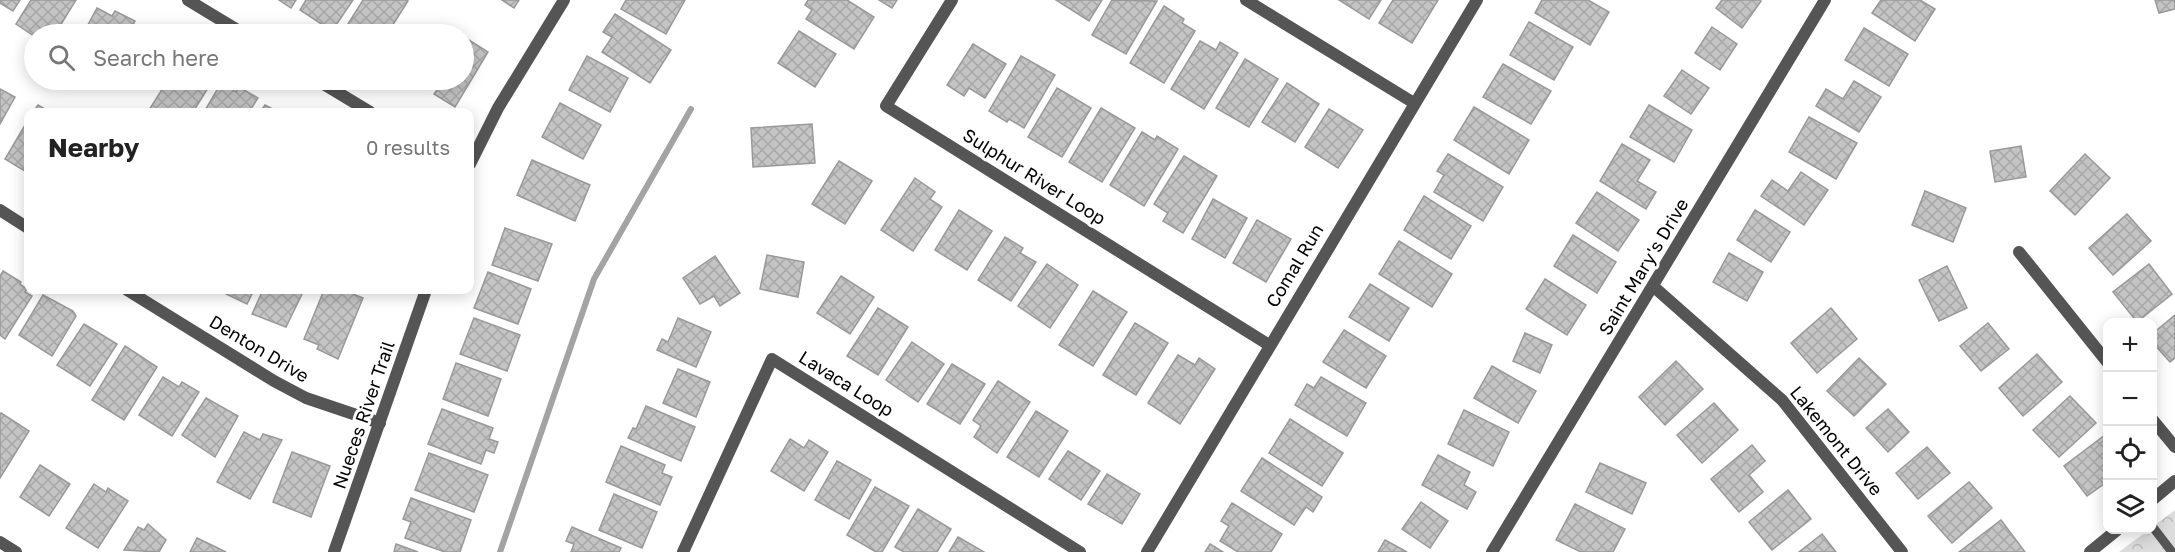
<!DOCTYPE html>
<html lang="en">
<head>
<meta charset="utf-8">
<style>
  body { margin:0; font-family:"Golos Text",sans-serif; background:#f2f2f2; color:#222 }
  .controls { position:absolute; right:18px; bottom:18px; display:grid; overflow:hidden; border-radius:12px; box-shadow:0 3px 15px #0003 }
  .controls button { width:54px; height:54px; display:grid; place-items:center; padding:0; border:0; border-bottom:2px solid #e0e0e0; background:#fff; color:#222; font:30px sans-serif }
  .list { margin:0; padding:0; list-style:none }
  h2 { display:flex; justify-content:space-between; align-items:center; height:78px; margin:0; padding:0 24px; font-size:26px }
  h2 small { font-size:20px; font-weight:400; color:#767676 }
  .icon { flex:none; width:33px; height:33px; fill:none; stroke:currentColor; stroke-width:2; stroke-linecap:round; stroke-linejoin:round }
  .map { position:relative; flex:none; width:2175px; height:552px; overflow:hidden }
  .search { position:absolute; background:#fff; box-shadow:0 3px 15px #0003; left:24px; top:24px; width:450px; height:66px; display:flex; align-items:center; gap:15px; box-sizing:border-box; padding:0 21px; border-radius:33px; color:#767676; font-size:22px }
  .panel { position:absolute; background:#fff; box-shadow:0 3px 15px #0003; left:24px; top:108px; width:450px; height:186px; border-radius:12px }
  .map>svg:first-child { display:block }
  .park { fill:url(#park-crowns) }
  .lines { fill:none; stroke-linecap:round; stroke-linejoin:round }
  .stream { stroke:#a3a3a3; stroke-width:6 }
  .building { fill:url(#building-cross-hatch); stroke:#999; stroke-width:1.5 }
  .service { stroke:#555; stroke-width:9 }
  .minor { stroke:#555; stroke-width:12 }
  .labels { text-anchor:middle; stroke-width:6; stroke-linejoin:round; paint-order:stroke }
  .street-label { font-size:18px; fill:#000; stroke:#fff }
</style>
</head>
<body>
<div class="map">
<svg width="2175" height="552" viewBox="0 0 2175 552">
  <defs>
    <pattern id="park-crowns" width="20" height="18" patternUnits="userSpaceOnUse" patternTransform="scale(1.5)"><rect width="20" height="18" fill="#dcdcdc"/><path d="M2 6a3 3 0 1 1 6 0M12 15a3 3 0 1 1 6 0" fill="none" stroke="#bbb"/></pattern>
    <pattern id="building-cross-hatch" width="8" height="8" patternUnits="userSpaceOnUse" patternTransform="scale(1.5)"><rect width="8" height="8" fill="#c4c4c4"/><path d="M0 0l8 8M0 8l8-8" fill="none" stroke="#a7a7a7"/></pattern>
  </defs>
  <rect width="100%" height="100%" fill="#fff"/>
  <path class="park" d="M2175,510V552H2119Z"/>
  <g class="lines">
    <path class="stream" d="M500,552L594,279L691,109"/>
  </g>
  <g class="building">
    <path d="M0,0H20L13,11L0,3Z"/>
    <path d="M31,0H76L55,34L34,36L16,24Z"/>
    <path d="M279,0H296L291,8Z"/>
    <path d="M306,0H353L332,31L300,10Z"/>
    <path d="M363,0H406L408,1L387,34H347L343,32Z"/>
    <path d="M502,0H519L514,8Z"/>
    <path d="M626,0H685L666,34L621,9Z"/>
    <path d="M808,0H847L874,17L854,49L806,19L812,10L805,5Z"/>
    <path d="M879,0H897L892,8Z"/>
    <path d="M1056,0H1102L1089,21Z"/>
    <path d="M1112,0L1157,1L1126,54L1092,35Z"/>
    <path d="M1339,0H1381L1369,19Z"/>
    <path d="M1393,0H1438L1412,43L1379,23Z"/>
    <path d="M1542,0H1588L1609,12L1590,45L1535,13Z"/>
    <path d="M1722,0H1760L1761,1L1742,28L1716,8Z"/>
    <path d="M1881,0H1920L1935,9L1915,41L1872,13Z"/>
    <path d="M2155,0H2175V9L2159,13Z"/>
    <path d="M1164,6L1184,19L1182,23L1195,31L1164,83L1130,63Z"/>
    <path d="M97,8L112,16L115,11L135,21L128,34H83Z"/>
    <path d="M615,14L671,50L650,83L602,52L612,37L603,32Z"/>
    <path d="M1529,22L1573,47L1554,80L1510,55Z"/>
    <path d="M405,25L420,34H399Z"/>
    <path d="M1712,27L1737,44L1720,70L1695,53Z"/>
    <path d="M1864,28L1908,54L1889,86L1845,60Z"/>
    <path d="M799,31L836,54L815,87L778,63Z"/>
    <path d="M464,37L488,52L455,107L434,94L437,90L425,83L427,80H464Z"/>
    <path d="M1200,41L1216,50L1220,42L1238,53L1204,109L1171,89Z"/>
    <path d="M973,44L1006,64L985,98L969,88L964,96L947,85Z"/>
    <path d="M587,56L628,78L610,112L569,90Z"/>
    <path d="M1021,56L1055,75L1024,128L1009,119L1007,122L989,111Z"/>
    <path d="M1245,59L1278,79L1249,127L1216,108Z"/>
    <path d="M1503,64L1551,91L1531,124L1483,97Z"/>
    <path d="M1682,70L1709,88L1691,114L1664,96Z"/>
    <path d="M139,80H157L153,87Z"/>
    <path d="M168,80H213L193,112H152L149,110Z"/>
    <path d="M1854,81L1881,97L1859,132L1816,106L1826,89L1843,99Z"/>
    <path d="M221,83L236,92L239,87L258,98L249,112H204Z"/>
    <path d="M1287,83L1319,104L1295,142L1262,122Z"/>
    <path d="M1057,88L1091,108L1062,157L1028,137Z"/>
    <path d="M0,89L15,97L0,124Z"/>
    <path d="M560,103L601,125L583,159L542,137Z"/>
    <path d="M38,105L50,112H33Z"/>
    <path d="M265,105L278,112H260Z"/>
    <path d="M1649,105L1692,130L1674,162L1630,137Z"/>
    <path d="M1474,107L1529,140L1509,174L1454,140Z"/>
    <path d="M1101,108L1135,128L1102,182L1069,162Z"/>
    <path d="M1329,109L1363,130L1338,168L1305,147Z"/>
    <path d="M1809,117L1857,143L1836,179L1789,152Z"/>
    <path d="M28,120V173L5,159Z"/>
    <path d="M812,124L815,163L753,167L751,128Z"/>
    <path d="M1142,132L1155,140L1157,136L1178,149L1144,206L1110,185Z"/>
    <path d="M1622,144L1650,160L1637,181L1656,192L1646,209L1600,181Z"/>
    <path d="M2021,146L2026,177L1995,182L1990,151Z"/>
    <path d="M1448,154L1503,187L1483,221L1434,192L1444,175L1437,171Z"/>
    <path d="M2085,154L2110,178L2075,215L2050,191Z"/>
    <path d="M1184,156L1217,176L1183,233L1163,221L1168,213L1154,204Z"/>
    <path d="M532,160L590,185L575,221L517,195Z"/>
    <path d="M839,161L872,181L845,224L812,204Z"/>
    <path d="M1801,172L1828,190L1804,225L1761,196L1772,180L1788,191Z"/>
    <path d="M915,178L935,192L930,199L942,207L913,251L881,230Z"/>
    <path d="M1925,191L1966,208L1953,242L1912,225Z"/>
    <path d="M1597,192L1639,220L1618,251L1576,223Z"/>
    <path d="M1424,196L1471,226L1451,259L1404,230Z"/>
    <path d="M1213,199L1247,218L1225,258L1192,239Z"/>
    <path d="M959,210L992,231L967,270L935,250Z"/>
    <path d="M1755,210L1790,232L1771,262L1737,240Z"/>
    <path d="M2127,214L2151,241L2113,275L2089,248Z"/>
    <path d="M1257,220L1291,239L1266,282L1233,263Z"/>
    <path d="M505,228L552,244L538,281L492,265Z"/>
    <path d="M1573,235L1616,262L1597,293L1554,266Z"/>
    <path d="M1005,237L1023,248L1020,253L1036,262L1011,301L978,280Z"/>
    <path d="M1399,241L1452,274L1432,307L1379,274Z"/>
    <path d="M1729,253L1763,272L1747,301L1713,282Z"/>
    <path d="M767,255L804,262L798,297L760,289Z"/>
    <path d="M715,256L740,293L720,306L714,296L700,304L683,278Z"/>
    <path d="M1047,264L1078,285L1050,328L1018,306Z"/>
    <path d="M2149,264L2172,294L2137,322L2113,292Z"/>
    <path d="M1947,266L1967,308L1939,321L1919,280Z"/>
    <path d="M3,271L21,282L20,284L27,289L25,292L32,296L5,339L0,335V276Z"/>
    <path d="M488,272L531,289L518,324L474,308Z"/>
    <path d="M841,276L874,297L850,334L817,313Z"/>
    <path d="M1545,279L1586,305L1567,335L1526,309Z"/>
    <path d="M1370,284L1409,308L1389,341L1349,317Z"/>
    <path d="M226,290H254L247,304L224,293Z"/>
    <path d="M263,290H304L286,327L252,314Z"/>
    <path d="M324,290H343L363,298L338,359L317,349L319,345L304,339Z"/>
    <path d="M1093,291L1127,312L1093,366L1059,345Z"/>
    <path d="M43,295L73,311L76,316L52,356L19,335Z"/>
    <path d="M878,308L908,327L878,375L847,356Z"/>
    <path d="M1831,308L1857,339L1817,373L1791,343Z"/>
    <path d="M2175,315V358L2170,362L2152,342V334Z"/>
    <path d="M474,318L520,335L507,371L460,354Z"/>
    <path d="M678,318L711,332L696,367L657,350L662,339L668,342Z"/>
    <path d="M1135,323L1168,343L1136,395L1103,375Z"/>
    <path d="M1988,323L2009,349L1981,371L1960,346Z"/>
    <path d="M84,324L117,344L90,386L57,365Z"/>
    <path d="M1344,330L1386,356L1366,388L1323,362Z"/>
    <path d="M1525,333L1552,345L1540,373L1513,361Z"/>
    <path d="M912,342L944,364L918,402L886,380Z"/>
    <path d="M125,346L157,367L124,420L92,400Z"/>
    <path d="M2037,354L2062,382L2023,416L1999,388Z"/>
    <path d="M1178,355L1195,365L1199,358L1215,369L1180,424L1148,403Z"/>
    <path d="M1859,358L1886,384L1854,416L1827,391Z"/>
    <path d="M1676,361L1703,389L1665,425L1639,397Z"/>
    <path d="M456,363L501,379L488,416L443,399Z"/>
    <path d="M952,364L985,384L960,424L927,404Z"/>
    <path d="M1492,366L1536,391L1518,423L1474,398Z"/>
    <path d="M678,369L710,382L696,417L663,403Z"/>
    <path d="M163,377L179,387L182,382L199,392L172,436L139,415Z"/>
    <path d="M1321,377L1366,403L1347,436L1295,405L1307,384L1314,388Z"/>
    <path d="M998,381L1030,402L997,453L974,437L981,426L973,420Z"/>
    <path d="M2070,396L2096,423L2059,457L2033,430Z"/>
    <path d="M206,398L238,416L215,457L182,435Z"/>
    <path d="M1714,403L1738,430L1702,463L1677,435Z"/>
    <path d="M646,406L695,427L681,461L628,438L633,428L636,429Z"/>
    <path d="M442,409L493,428L489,439L498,442L494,453L486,450L481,464L428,444Z"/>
    <path d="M1888,409L1909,432L1888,452L1866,428Z"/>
    <path d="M1464,410L1509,432L1493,466L1448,444Z"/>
    <path d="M1036,411L1068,431L1039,477L1007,457Z"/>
    <path d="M1,413L29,431L0,478V415Z"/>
    <path d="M1290,419L1343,453L1322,486L1269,453Z"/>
    <path d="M244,432L260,440L263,434L282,440L250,499L217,482Z"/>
    <path d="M2105,435L2108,439V481L2087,496L2064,466Z"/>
    <path d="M790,439L804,448L809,440L828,452L804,491L771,471Z"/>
    <path d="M1752,445L1765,461L1749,475L1763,492L1739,512L1711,479Z"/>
    <path d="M621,446L665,465L662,473L672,477L660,505L606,482Z"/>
    <path d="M1927,447L1950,473L1918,499L1896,473Z"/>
    <path d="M1068,451L1100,471L1081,500L1049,479Z"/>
    <path d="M292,452L330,466L311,517L273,502Z"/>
    <path d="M429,453L488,475L474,512L415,490Z"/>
    <path d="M1438,455L1470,472L1464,485L1476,492L1467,509L1422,485Z"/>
    <path d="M1262,458L1322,497L1313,512L1306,507L1294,525L1241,491Z"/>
    <path d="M837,461L871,480L849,519L815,500Z"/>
    <path d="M1600,463L1646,483L1632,514L1586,492Z"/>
    <path d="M40,465L70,484L49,516L20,497Z"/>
    <path d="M1107,474L1140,494L1122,524L1088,504Z"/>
    <path d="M1969,482L1992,508L1952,543L1928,516Z"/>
    <path d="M94,484L106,492L108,488L128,501L98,548L66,528Z"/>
    <path d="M875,487L909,506L882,552H876L847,535Z"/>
    <path d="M1788,490L1811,519L1772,550L1749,522Z"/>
    <path d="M614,494L657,512L642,548L599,530Z"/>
    <path d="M411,498L471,520L460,552H445L405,538L411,522L403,519Z"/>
    <path d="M1421,502L1448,521L1430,548L1402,529Z"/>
    <path d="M1232,503L1282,534L1271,552H1238L1220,541L1229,526L1221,521Z"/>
    <path d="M1575,504L1625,529L1613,552H1581L1556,540Z"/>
    <path d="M918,509L951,529L937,552H904L895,547Z"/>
    <path d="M2001,520L2025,552H1959Z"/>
    <path d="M148,524L166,540L159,552L124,550L138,527L144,530Z"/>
    <path d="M572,527L621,548L619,552H571L574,544L566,541Z"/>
    <path d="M1822,534L1836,552H1799Z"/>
    <path d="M958,537L984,552H949Z"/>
    <path d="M197,538L226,552H190Z"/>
    <path d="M1385,540L1407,552H1378Z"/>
    <path d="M396,544L418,552H394Z"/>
    <path d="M1210,544L1223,552H1205Z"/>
  </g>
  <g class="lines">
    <path class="service" d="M2152,526L2172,552"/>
    <g class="minor">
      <path d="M188,0L244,34"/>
      <path d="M952,0L886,106L1269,345"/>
      <path d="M1246,0L1414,103"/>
      <path d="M317,80L370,112"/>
      <path d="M470,164L498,108L564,0"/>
      <path d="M0,210L28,228"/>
      <path d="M2019,252L2108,363"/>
      <path d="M1654,287L1782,400L1902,552"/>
      <path d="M127,290L274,381L306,398L380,423"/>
      <path d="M2152,419L2175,447"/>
      <path d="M2152,500L2175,481"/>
      <path d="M0,542L16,552"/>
      <path d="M334,552L426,290"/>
      <path d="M683,552L772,359L1080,552"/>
      <path d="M1147,552L1477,0"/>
      <path d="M1492,552L1825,0"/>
      <path d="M2090,552L2117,530"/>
    </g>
  </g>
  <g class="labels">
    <g class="street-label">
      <text transform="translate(1034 177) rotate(32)" y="6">Sulphur River Loop</text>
      <text transform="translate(1295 266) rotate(-59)" y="6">Comal Run</text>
      <text transform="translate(1644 267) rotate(-59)" y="6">Saint Mary's Drive</text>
      <text transform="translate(259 349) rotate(31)" y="6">Denton Drive</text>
      <text transform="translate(846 384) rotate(32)" y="6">Lavaca Loop</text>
      <text transform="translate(364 415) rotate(-71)" y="6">Nueces River Trail</text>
      <text transform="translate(1836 441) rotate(51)" y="6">Lakemont Drive</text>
    </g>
  </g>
</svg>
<div class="controls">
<button>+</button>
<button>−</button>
<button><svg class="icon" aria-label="locate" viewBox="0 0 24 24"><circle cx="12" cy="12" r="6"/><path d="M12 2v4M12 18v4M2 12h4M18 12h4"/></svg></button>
<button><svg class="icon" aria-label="layers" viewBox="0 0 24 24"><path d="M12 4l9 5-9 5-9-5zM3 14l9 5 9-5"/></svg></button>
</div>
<div class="search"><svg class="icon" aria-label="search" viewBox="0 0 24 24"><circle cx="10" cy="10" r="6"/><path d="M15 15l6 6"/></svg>Search here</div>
<section class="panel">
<h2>Nearby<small>0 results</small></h2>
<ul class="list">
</ul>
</section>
</div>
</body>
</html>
